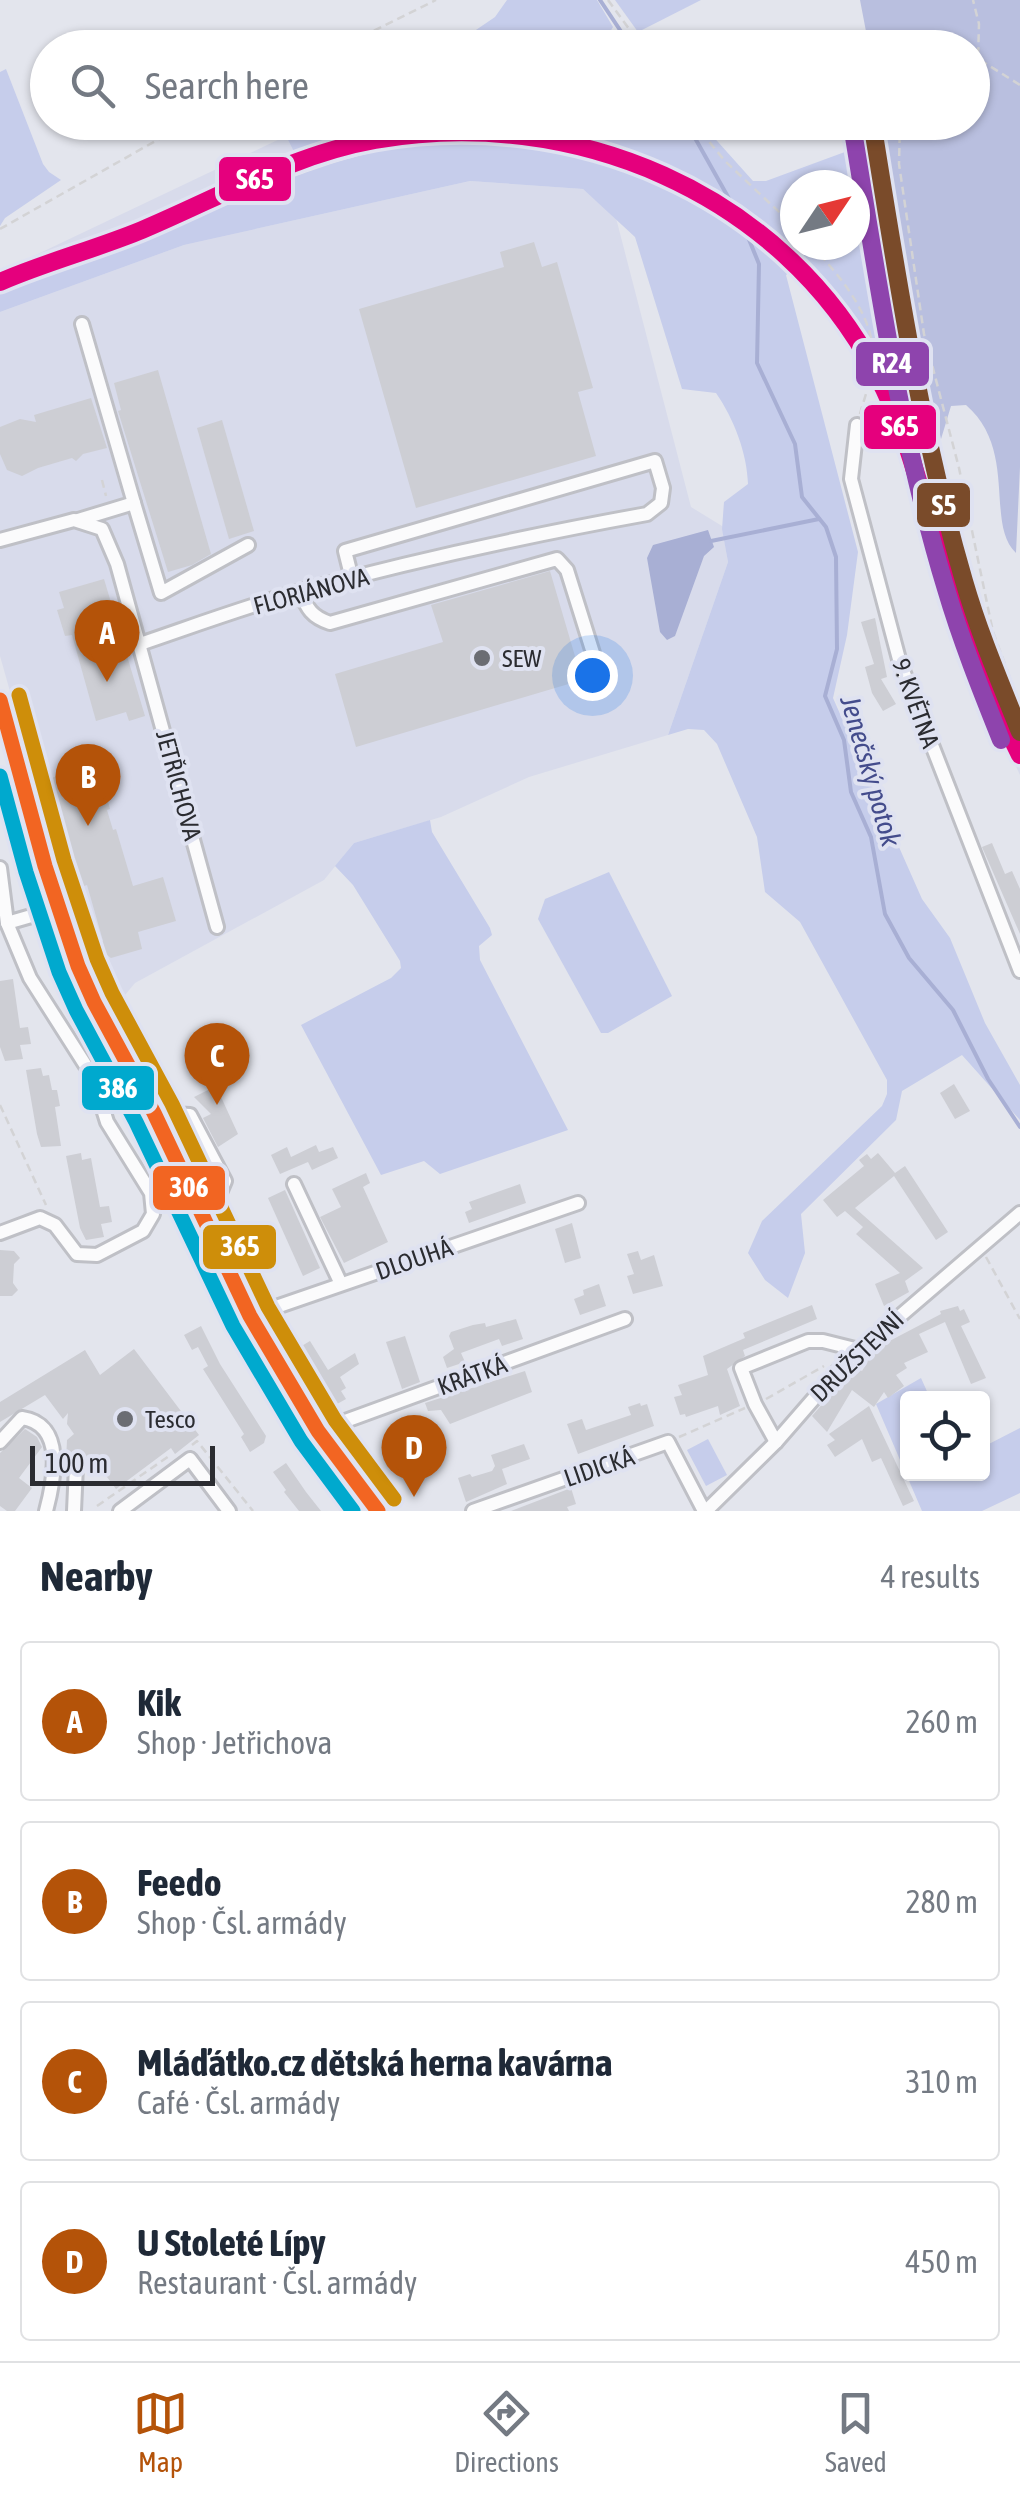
<!DOCTYPE html>
<html lang="en">
<head>
<meta charset="utf-8">
<style>
  body { margin:0; font-family:"Asap Condensed",sans-serif; background:#f2f2f3; color:#1f2937 }
  .controls { position:absolute; right:30px; bottom:30px; display:grid; overflow:hidden; border-radius:10px; box-shadow:0 2px 8px #0004 }
  .controls button { width:90px; height:90px; display:grid; place-items:center; padding:0; border:0; border-bottom:2px solid #e0e1e3; background:#fff; color:#1f2937; font:50px sans-serif }
  .compass { position:absolute; left:780px; top:170px; width:90px; height:90px; border-radius:50%; background:#fff; box-shadow:0 2px 8px #0004; rotate:55deg }
  .scale { position:absolute; left:30px; bottom:25px; width:185px; box-sizing:border-box; padding-left:10px; border:5px solid #2b2c31; border-top:0; font-size:28px; line-height:35px; white-space:nowrap; color:#2b2c31; -webkit-text-stroke:8px #dfe2f1; paint-order:stroke }
  .you { position:absolute; left:592px; top:675px; width:35px; height:35px; margin:-25px; border:8px solid #fff; border-radius:50%; background:#1a73e8; box-shadow:0 0 0 15px #1a73e833 }
  .badge { display:grid; place-items:center; width:65px; height:65px; border-radius:50%; background:#b45309; color:#fff; font-size:32px; font-weight:700 }
  .pin { position:absolute; translate:-50% -82px; filter:drop-shadow(0 2px 5px #0008) }
  .pin::after { content:''; position:absolute; top:52px; width:35px; height:30px; background:inherit; clip-path:polygon(0 0,100% 0,50% 100%) }
  .list { margin:0; padding:0; list-style:none }
  h2 { display:flex; justify-content:space-between; align-items:center; height:130px; margin:0; padding:0 40px; font-size:42px }
  h2 small { font-size:32px; font-weight:400; color:#747a83 }
  .list li { display:grid; grid-template-columns:65px 1fr auto; gap:30px; align-items:center; box-sizing:border-box; height:160px; margin:0 20px 20px; padding:0 20px; border:2px solid #e0e1e3; border-radius:10px }
  .list b { display:block; font-size:38px; white-space:nowrap }
  .list p { margin:0; font-size:32px; white-space:nowrap; color:#747a83 }
  .list em { font-size:32px; font-style:normal; color:#747a83 }
  .icon { flex:none; width:55px; height:55px; fill:none; stroke:currentColor; stroke-width:2; stroke-linecap:round; stroke-linejoin:round }
  .map { position:relative; flex:none; width:1020px; height:1511px; overflow:hidden }
  .search { position:absolute; background:#fff; box-shadow:0 2px 8px #0004; left:30px; right:30px; top:30px; height:110px; display:flex; align-items:center; gap:25px; box-sizing:border-box; padding:0 35px; border-radius:55px; color:#747a83; font-size:38px }
  .sheet { height:850px; background:#fff }
  nav { display:flex; justify-content:space-around; align-items:center; box-sizing:border-box; height:140px; border-top:2px solid #e0e1e3; background:#fff; font-size:28px; color:#747a83 }
  nav a { display:grid; justify-items:center; gap:5px }
  nav .on { color:#b45309 }
  .map>svg:first-child { display:block }
  .built { fill:#d8dbeb }
  .green { fill:#c6cdeb; fill-rule:evenodd }
  .forest { fill:#b9bfdf }
  .water { fill:#a8afd4 }
  .lines { fill:none; stroke-linecap:round; stroke-linejoin:round }
  .stream { stroke:#a8afd4; stroke-width:4 }
  .building { fill:#cdced4 }
  .minor-casing { stroke:#bfc0c6; stroke-width:18 }
  .major-casing { stroke:#bfc0c6; stroke-width:20 }
  .path { stroke:#d3d3d5; stroke-width:2.5; stroke-dasharray:8 5; stroke-linecap:butt }
  .minor { stroke:#fbfbfc; stroke-width:12 }
  .major { stroke:#fbfbfc; stroke-width:15 }
  .bus-1-casing { stroke:#dfe2f1; stroke-width:22 }
  .bus-2-casing { stroke:#dfe2f1; stroke-width:22 }
  .bus-3-casing { stroke:#dfe2f1; stroke-width:22 }
  .bus-1 { stroke:#f26522; stroke-width:15 }
  .bus-2 { stroke:#00a9ce; stroke-width:15 }
  .bus-3 { stroke:#ce8e0a; stroke-width:15 }
  .rail-1-casing { stroke:#dfe2f1; stroke-width:25 }
  .rail-2-casing { stroke:#dfe2f1; stroke-width:25 }
  .rail-3-casing { stroke:#dfe2f1; stroke-width:25 }
  .rail-1 { stroke:#e5007d; stroke-width:18 }
  .rail-2 { stroke:#7a4b2a; stroke-width:18 }
  .rail-3 { stroke:#8e44ad; stroke-width:18 }
  .poi-dot { fill:#6b6d73; stroke:#dfe2f1; stroke-width:4 }
  .labels { text-anchor:middle; stroke-width:8; stroke-linejoin:round; paint-order:stroke }
  .street-label { font-size:25px; fill:#2b2c31; stroke:#dfe2f1 }
  .poi-label { font-size:25px; fill:#2b2c31; stroke:#dfe2f1; text-anchor:start }
  .water-label { font-size:28px; font-style:italic; fill:#444c8c; stroke:#dfe2f1 }
  .line-badge { stroke:#dfe2f1; stroke-width:4 }
  .badge-label { font-size:28px; text-anchor:middle; font-weight:bold; fill:#fff }
</style>
</head>
<body>
<div class="map">
<svg width="1020" height="1511" viewBox="0 0 1020 1511">
  <rect width="100%" height="100%" fill="#e3e5ed"/>
  <g class="built">
    <path d="M428,122H517L594,138L663,162L727,197L778,236L831,288L881,361L917,442L863,123H882L938,449L972,578L1020,710V775L963,654L939,589L891,425L854,352L817,300L766,250L717,213L655,179L624,168L479,139L413,143L377,149L301,172L135,243L0,293V272L286,136L295,154L373,131Z"/>
    <path d="M470,181L583,189L616,218L691,507L722,526L728,562L668,735L529,777L441,817L354,843L324,880L135,983L120,1001L94,962L69,900L0,656V312L184,245Z"/>
  </g>
  <g class="green">
    <path d="M507,0H597L613,27L607,37L591,47H451L495,17Z"/>
    <path d="M615,0H701L638,32Z"/>
    <path d="M6,69L43,164L49,172L61,180L5,218L0,226V72Z"/>
    <path d="M630,122L646,128L653,123H701L753,181H766L853,149L849,123H863L920,453C856,263 713,153 517,123ZM795,185H855V245H795Z"/>
    <path d="M312,123V122L428,123L373,131L295,154L286,136Z"/>
    <path d="M479,139C598,145 703,192 790,272L786,275L858,552L847,635L833,698L922,899L950,938L985,1023L1020,1085V1120L962,1055L902,1091L896,1120L801,1214L805,1253L788,1298L765,1280L748,1253L762,1221L882,1106L887,1094V1080L800,922L765,892L757,837L717,744L704,730L688,729L668,735L728,562L722,529L724,502L748,484C747,453 734,419 716,393L682,389L635,237L583,189L470,181L184,245L0,312V293L15,285C56,271 97,258 138,242C258,194 344,142 479,139Z"/>
    <path d="M430,820L432,832L490,928L492,935L479,946L480,960L568,1130L440,1174L424,1161L381,1175L301,1025L391,978L401,968L400,961L353,885L335,866L354,843Z"/>
    <path d="M609,872L672,996L608,1033H601L538,919L545,899Z"/>
    <path d="M921,1378L930,1398H908V1474H982L983,1447L1020,1428V1493L982,1511H922L876,1404Z"/>
    <path d="M708,1439L727,1475L706,1486L687,1450Z"/>
  </g>
  <path class="forest" d="M860,0H1020V467L1016,553C985,524 1018,450 966,405L951,406L938,449L882,123L972,122V48L869,47Z"/>
  <path class="water" d="M708,530L714,547L704,556L675,636L667,640L660,632L647,558L653,545Z"/>
  <g class="lines">
    <g class="stream">
      <path d="M600,0L632,48"/>
      <path d="M686,122L741,220L759,264L757,363L795,444L802,497L826,527L836,557L837,649L825,696L844,740L851,792L871,837L885,914L909,958L953,1010L988,1079L1020,1127"/>
      <path d="M711,541L819,519"/>
    </g>
  </g>
  <g class="building">
    <path d="M534,242L542,267L557,262L593,388L578,392L596,456L416,508L359,309L504,267L500,252Z"/>
    <path d="M158,370L211,554L192,565L168,572L118,411L121,410L114,383Z"/>
    <path d="M91,398L107,448L83,454L76,461L72,458L38,468L22,476L7,470L0,454V427L20,419L36,422L34,415Z"/>
    <path d="M222,420L254,531L229,539L197,428Z"/>
    <path d="M550,571L582,680L356,747L335,674L443,642L431,605Z"/>
    <path d="M104,579L145,716L129,721L126,712L96,721L72,635L65,636L57,610L64,608L59,592Z"/>
    <path d="M875,618L887,677L881,679L896,704L883,711L872,693L865,667L874,664L861,622Z"/>
    <path d="M98,765L110,809L107,810L113,830L116,829L133,886L163,877L176,921L138,932L142,949L111,958L103,952L100,942L103,941L87,885L75,889L44,780Z"/>
    <path d="M992,843L1005,874L1012,871L1020,889V934L982,847Z"/>
    <path d="M13,979L20,1028L28,1027L31,1044L20,1045L23,1059L5,1061L0,1047V981Z"/>
    <path d="M41,1068L43,1076L49,1075L52,1090H57L60,1106L55,1107L61,1146L41,1147L37,1134L26,1070Z"/>
    <path d="M954,1084L970,1111L955,1119L940,1093Z"/>
    <path d="M216,1086L238,1134L218,1147L203,1118L211,1114L194,1097Z"/>
    <path d="M316,1145L319,1152L333,1147L338,1158L312,1170L308,1162L280,1174L271,1155L287,1147L291,1157Z"/>
    <path d="M81,1153L82,1160L91,1158L100,1207L109,1206L112,1222L101,1224L104,1237L86,1240L80,1228L66,1156Z"/>
    <path d="M878,1153L895,1173L905,1166L948,1232L936,1240L894,1176L855,1208L923,1268L905,1281L909,1292L884,1306L875,1284L900,1273L856,1234L863,1227L845,1211L837,1217L823,1200L864,1166L859,1160L867,1154L871,1159Z"/>
    <path d="M366,1173L370,1183L363,1187L388,1242L344,1263L320,1217L341,1207L332,1189Z"/>
    <path d="M520,1184L526,1203L469,1223L465,1212L472,1209L469,1202Z"/>
    <path d="M285,1190L320,1268L303,1276L268,1198Z"/>
    <path d="M572,1223L581,1258L565,1263L555,1229Z"/>
    <path d="M0,1250L14,1251L20,1258L14,1264L13,1283L18,1290L12,1296H0Z"/>
    <path d="M638,1251L641,1260L654,1255L663,1286L633,1294L627,1276L634,1274L627,1254Z"/>
    <path d="M599,1284L606,1306L580,1315L574,1299L584,1295L583,1290Z"/>
    <path d="M812,1305L817,1319L743,1350L745,1356L727,1369L740,1406L720,1415L718,1406L686,1417L685,1414L680,1415L674,1397L682,1395L678,1385L708,1375L703,1356L745,1338L743,1333Z"/>
    <path d="M958,1306L960,1311L964,1309L970,1322L961,1326L986,1378L971,1384L945,1322L919,1334L928,1352L904,1363L907,1368L896,1375L904,1386L888,1398L884,1392L874,1407L852,1390L827,1432L812,1416L837,1387L840,1390L857,1368L862,1371L865,1366L863,1363L880,1346L941,1314L940,1311Z"/>
    <path d="M516,1319L523,1339L502,1346L499,1339L461,1353L465,1362L447,1368L443,1357L454,1349L449,1336L451,1332L473,1325L485,1323L486,1327Z"/>
    <path d="M201,1326L220,1364L266,1436L264,1443L250,1452L241,1437L244,1434L203,1369L208,1366L198,1347L192,1350L184,1335Z"/>
    <path d="M405,1336L420,1382L402,1389L386,1342Z"/>
    <path d="M310,1341L328,1370L355,1353L359,1364L340,1377L346,1388L341,1391L346,1399L330,1408L295,1350Z"/>
    <path d="M134,1349L199,1435L175,1454L171,1448L116,1489L92,1457L86,1462L75,1456L66,1461L67,1440L74,1434L67,1424L68,1413L63,1419L45,1395L0,1422V1402L85,1350L100,1375Z"/>
    <path d="M525,1371L532,1392L450,1424L441,1410L428,1411L425,1403Z"/>
    <path d="M640,1403L641,1406L647,1404L654,1426L578,1454L567,1424L582,1419L586,1430L631,1415L628,1407Z"/>
    <path d="M869,1406L914,1501L903,1506L881,1458L872,1462L862,1439L835,1457L827,1445L835,1440L829,1434Z"/>
    <path d="M25,1429L37,1437L42,1447L19,1478L32,1488L15,1511H7L0,1506V1453Z"/>
    <path d="M524,1444L530,1459L502,1469L507,1484L466,1502L458,1478L470,1474L472,1477L492,1471L495,1466L491,1455Z"/>
    <path d="M286,1463L306,1492L321,1511H299L284,1492L286,1490L273,1472Z"/>
    <path d="M571,1488L576,1504L567,1507L569,1511H511Z"/>
  </g>
  <g class="lines">
    <defs>
      <g id="minor">
        <path d="M857,425L851,479L900,663L1020,971"/>
        <path d="M134,503L161,593L248,545"/>
        <path d="M78,520L134,503L82,324"/>
        <path d="M0,540L74,520L102,529L117,564L217,927"/>
        <path d="M300,591C307,609 312,617 330,623L557,559L567,570L598,669"/>
        <path d="M140,644C193,626 247,606 301,591C415,560 531,535 647,514L661,503L663,488L655,461L345,551L352,579"/>
        <path d="M0,868L7,923L30,978L93,1077L107,1122L151,1193L153,1214L143,1231L97,1255L77,1254L55,1225L40,1218L0,1233"/>
        <path d="M7,923L59,908"/>
        <path d="M154,1113L190,1115L225,1181L207,1223"/>
        <path d="M294,1184L341,1284"/>
        <path d="M250,1316L578,1203"/>
        <path d="M318,1431L625,1319"/>
        <path d="M0,1442L22,1418C66,1424 54,1481 46,1511"/>
        <path d="M776,1442L755,1404L741,1368L808,1341H823L859,1350"/>
        <path d="M74,1511L76,1466"/>
        <path d="M120,1511L190,1459L229,1511"/>
        <path d="M473,1511L668,1442L704,1511"/>
        <path d="M706,1511L776,1442L843,1365L1020,1213"/>
      </g>
      <path id="major" d="M0,700L45,866L78,966L94,1002L154,1113L250,1316L318,1431L378,1511"/>
    </defs>
    <use href="#minor" class="minor-casing"/>
    <use href="#major" class="major-casing"/>
    <g class="path">
      <path d="M608,0L643,48"/>
      <path d="M339,48L436,0"/>
      <path d="M980,60L1020,85"/>
      <path d="M972,66L978,59L979,24L973,0"/>
      <path d="M693,122L725,161L795,227"/>
      <path d="M900,122L899,164L924,334L959,468L993,632L1020,705"/>
      <path d="M0,229L189,122"/>
      <path d="M811,245C841,277 880,322 872,368C870,384 864,399 860,414"/>
      <path d="M102,480L106,496"/>
      <path d="M0,1105L46,1205"/>
      <path d="M157,1181L174,1185"/>
      <path d="M986,1257L1020,1319"/>
      <path d="M766,1399L824,1366"/>
      <path d="M679,1437L745,1408"/>
      <path d="M192,1445L197,1441L253,1511"/>
      <path d="M97,1506L169,1456"/>
    </g>
    <use href="#minor" class="minor"/>
    <use href="#major" class="major"/>
    <defs>
      <path id="bus-1" d="M0,700L45,866L78,966L94,1002L154,1113L250,1316L318,1431L378,1511"/>
      <path id="bus-2" d="M0,776L26,872L59,972L76,1010L136,1122L233,1326L301,1441L353,1511"/>
      <path id="bus-3" d="M19,695L64,860L97,959L112,993L172,1104L268,1307L335,1420L394,1499"/>
    </defs>
    <use href="#bus-1" class="bus-1-casing"/>
    <use href="#bus-2" class="bus-2-casing"/>
    <use href="#bus-3" class="bus-3-casing"/>
    <use href="#bus-1" class="bus-1"/>
    <use href="#bus-2" class="bus-2"/>
    <use href="#bus-3" class="bus-3"/>
    <defs>
      <path id="rail-1" d="M0,282C46,262 96,249 142,230C218,198 294,154 375,140C572,105 781,192 876,373C911,438 925,511 947,581C965,641 992,698 1020,755"/>
      <path id="rail-2" d="M872,122C897,276 920,431 964,581C979,633 1000,682 1020,732"/>
      <path id="rail-3" d="M852,125C878,281 900,438 946,589C961,640 981,690 1001,740"/>
    </defs>
    <use href="#rail-1" class="rail-1-casing"/>
    <use href="#rail-2" class="rail-2-casing"/>
    <use href="#rail-3" class="rail-3-casing"/>
    <use href="#rail-1" class="rail-1"/>
    <use href="#rail-2" class="rail-2"/>
    <use href="#rail-3" class="rail-3"/>
  </g>
  <g class="poi-dot">
    <circle cx="482" cy="658" r="10"/>
    <circle cx="125" cy="1419" r="10"/>
  </g>
  <g class="labels">
    <g class="street-label">
      <text transform="translate(311 591) rotate(-15)" y="9">FLORIÁNOVA</text>
      <text transform="translate(916 703) rotate(70)" y="9">9. KVĚTNA</text>
      <text transform="translate(179 785) rotate(75)" y="9">JETŘICHOVA</text>
      <text transform="translate(414 1259) rotate(-19)" y="9">DLOUHÁ</text>
      <text transform="translate(857 1356) rotate(-44)" y="9">DRUŽSTEVNÍ</text>
      <text transform="translate(472 1375) rotate(-20)" y="9">KRÁTKÁ</text>
      <text transform="translate(599 1467) rotate(-19)" y="9">LIDICKÁ</text>
    </g>
    <g class="poi-label">
      <text x="502" y="667">SEW</text>
      <text x="145" y="1428">Tesco</text>
    </g>
    <g class="water-label">
      <text transform="translate(871 771) rotate(74)" y="10">Jenečský potok</text>
    </g>
  </g>
  <g class="line-badge">
    <rect x="217" y="155" width="76" height="48" rx="10" fill="#e5007d"/>
    <rect x="854" y="340" width="77" height="48" rx="10" fill="#8e44ad"/>
    <rect x="862" y="403" width="76" height="48" rx="10" fill="#e5007d"/>
    <rect x="915" y="481" width="57" height="48" rx="10" fill="#7a4b2a"/>
    <rect x="80" y="1064" width="76" height="48" rx="10" fill="#00a9ce"/>
    <rect x="151" y="1164" width="76" height="48" rx="10" fill="#f26522"/>
    <rect x="201" y="1223" width="77" height="48" rx="10" fill="#ce8e0a"/>
  </g>
  <g class="badge-label">
    <text x="255" y="189">S65</text>
    <text x="892" y="373">R24</text>
    <text x="900" y="436">S65</text>
    <text x="944" y="515">S5</text>
    <text x="118" y="1098">386</text>
    <text x="189" y="1197">306</text>
    <text x="240" y="1256">365</text>
  </g>
</svg>
<div class="controls">
<button><svg class="icon" aria-label="locate" viewBox="0 0 24 24"><circle cx="12" cy="12" r="6"/><path d="M12 2v4M12 18v4M2 12h4M18 12h4"/></svg></button>
</div>
<svg class="compass" viewBox="-18 -18 36 36"><path d="M0-13l5 13h-10z" fill="#e53935"/><path d="M0 13l5-13h-10z" fill="#747a83"/></svg>
<div class="scale">100 m</div>
<div class="you"></div>
<div class="pin badge" style="left:107px;top:682px">A</div>
<div class="pin badge" style="left:88px;top:826px">B</div>
<div class="pin badge" style="left:217px;top:1105px">C</div>
<div class="pin badge" style="left:414px;top:1497px">D</div>
<div class="search"><svg class="icon" aria-label="search" viewBox="0 0 24 24"><circle cx="10" cy="10" r="6"/><path d="M15 15l6 6"/></svg>Search here</div>
</div>
<section class="sheet">
<h2>Nearby<small>4 results</small></h2>
<ul class="list">
<li><span class="badge">A</span><div><b>Kik</b><p>Shop · Jetřichova</p></div><em>260 m</em></li>
<li><span class="badge">B</span><div><b>Feedo</b><p>Shop · Čsl. armády</p></div><em>280 m</em></li>
<li><span class="badge">C</span><div><b>Mláďátko.cz dětská herna kavárna</b><p>Café · Čsl. armády</p></div><em>310 m</em></li>
<li><span class="badge">D</span><div><b>U Stoleté Lípy</b><p>Restaurant · Čsl. armády</p></div><em>450 m</em></li>
</ul>
</section>
<nav>
<a class="on"><svg class="icon" aria-label="map" viewBox="0 0 24 24"><path d="M3 6l6-2 6 2 6-2v14l-6 2-6-2-6 2zM9 4v14M15 6v14"/></svg>Map</a>
<a><svg class="icon" aria-label="directions" viewBox="0 0 24 24"><path d="M12 3l9 9-9 9-9-9zM9 14v-3h6M13 9l2 2-2 2"/></svg>Directions</a>
<a><svg class="icon" aria-label="saved" viewBox="0 0 24 24"><path d="M7 4h10v16l-5-4-5 4z"/></svg>Saved</a>
</nav>
</body>
</html>
